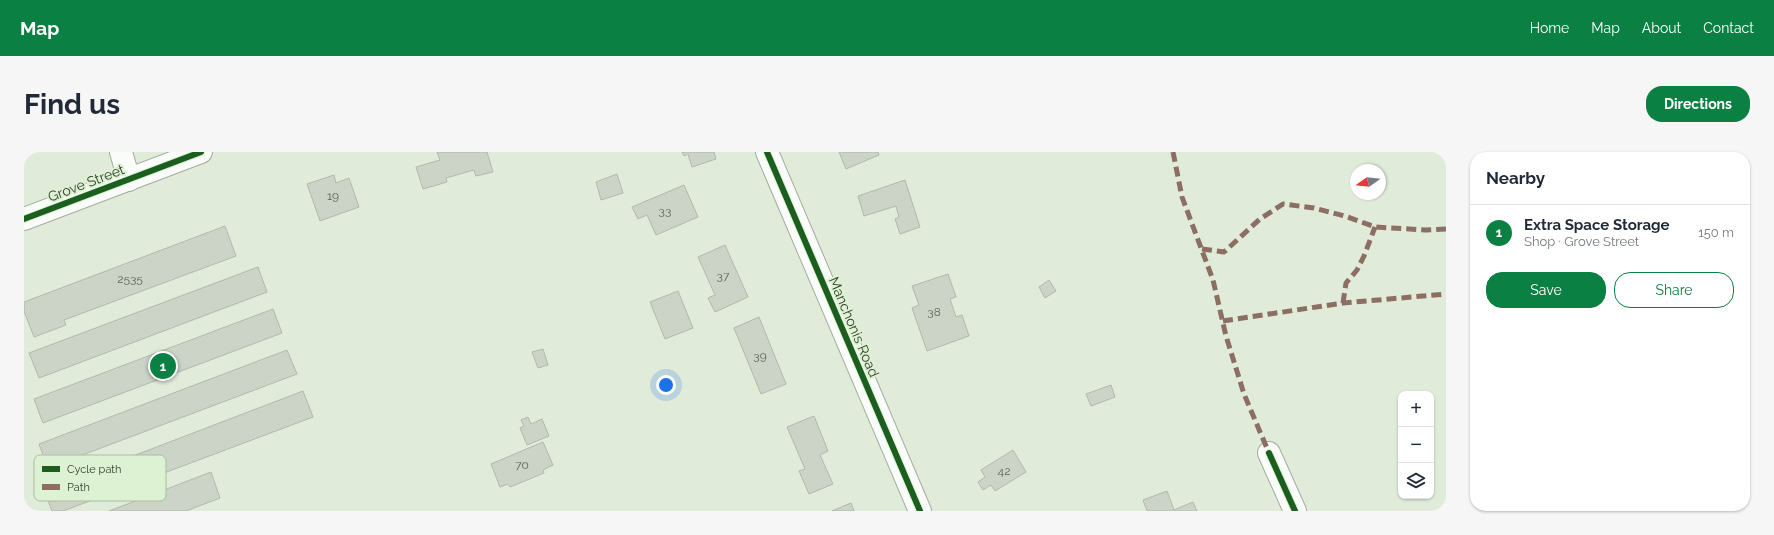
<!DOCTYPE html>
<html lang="en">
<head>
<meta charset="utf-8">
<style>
  body { margin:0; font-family:Raleway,sans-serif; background:#f6f6f7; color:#1f2937 }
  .controls { position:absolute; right:12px; bottom:12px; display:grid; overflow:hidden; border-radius:8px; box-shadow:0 1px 3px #0004 }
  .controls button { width:36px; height:36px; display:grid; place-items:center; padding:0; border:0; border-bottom:1px solid #e0e1e3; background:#fff; color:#1f2937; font:20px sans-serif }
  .compass { position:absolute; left:1326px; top:12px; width:36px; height:36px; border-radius:50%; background:#fff; box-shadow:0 1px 3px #0004; rotate:256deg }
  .you { position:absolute; left:642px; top:233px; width:14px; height:14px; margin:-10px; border:3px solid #fff; border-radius:50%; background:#1a73e8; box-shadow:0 0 0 6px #1a73e833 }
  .badge { display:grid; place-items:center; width:26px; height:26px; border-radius:50%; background:#0b8043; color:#fff; font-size:13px; font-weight:700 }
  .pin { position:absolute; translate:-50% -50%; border:2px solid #fff; box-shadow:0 1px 4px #0006 }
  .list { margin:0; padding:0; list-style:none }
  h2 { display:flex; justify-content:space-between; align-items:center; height:52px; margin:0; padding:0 16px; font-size:17px }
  h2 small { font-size:13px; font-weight:400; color:#747a83 }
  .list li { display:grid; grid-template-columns:26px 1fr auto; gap:12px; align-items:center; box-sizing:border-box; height:56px; padding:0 16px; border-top:1px solid #e0e1e3 }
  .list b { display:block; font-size:15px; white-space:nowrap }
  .list p { margin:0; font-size:13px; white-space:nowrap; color:#747a83 }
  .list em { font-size:13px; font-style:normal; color:#747a83 }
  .actions { display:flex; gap:8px; padding:12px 16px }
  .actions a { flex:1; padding:9px 0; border:1px solid #0b8043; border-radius:16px; text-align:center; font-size:14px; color:#0b8043 }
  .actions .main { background:#0b8043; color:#fff }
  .icon { flex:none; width:22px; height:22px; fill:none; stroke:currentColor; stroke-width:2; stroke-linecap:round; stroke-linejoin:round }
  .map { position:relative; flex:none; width:1422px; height:359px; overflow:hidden; border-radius:16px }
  header { display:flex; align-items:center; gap:24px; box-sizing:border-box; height:56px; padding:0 20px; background:#0b8043; color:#fff }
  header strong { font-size:19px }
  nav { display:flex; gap:22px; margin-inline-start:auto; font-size:14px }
  .intro { display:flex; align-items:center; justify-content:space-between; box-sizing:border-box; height:96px; padding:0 24px }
  h1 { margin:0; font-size:28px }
  .button { padding:10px 18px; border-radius:16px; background:#0b8043; color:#fff; font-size:14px; font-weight:700 }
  main { display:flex; gap:24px; padding:0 24px }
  aside { flex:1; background:#fff; border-radius:16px; box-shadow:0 1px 3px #0004 }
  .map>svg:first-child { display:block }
  .building { fill:#cbd4c7; stroke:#b0b9ac }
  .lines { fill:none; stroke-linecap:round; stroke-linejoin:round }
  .minor-casing { stroke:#a4ac9f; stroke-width:24 }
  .minor { stroke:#fafcf9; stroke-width:22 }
  .quiet { stroke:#8d6e63; stroke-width:5; stroke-dasharray:10 5; stroke-linecap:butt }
  .cycleway-casing { stroke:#ddf2d3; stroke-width:8 }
  .cycleway { stroke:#1b5e20; stroke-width:6 }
  .labels { text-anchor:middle; stroke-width:4; stroke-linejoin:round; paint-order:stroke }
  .number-label { font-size:12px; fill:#5d6559 }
  .street-label { font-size:14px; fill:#373f33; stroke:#ddf2d3 }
  .key { fill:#ddf2d3; stroke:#abbca3; stroke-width:1 }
  .key-label { font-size:11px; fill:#373f33 }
</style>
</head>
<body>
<header>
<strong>Map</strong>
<nav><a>Home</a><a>Map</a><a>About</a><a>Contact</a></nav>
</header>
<div class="intro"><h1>Find us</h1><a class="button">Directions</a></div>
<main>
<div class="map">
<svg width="1422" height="359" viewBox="0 0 1422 359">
  <rect width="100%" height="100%" fill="#e0ebda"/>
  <g class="building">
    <path d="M413,0H463L469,20L452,24L450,18L422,26L423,30L399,37L392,15L416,8Z"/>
    <path d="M658,0H690L692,7L668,15L664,2L660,4Z"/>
    <path d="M815,0H854L855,3L822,17Z"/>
    <path d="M593,22L599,41L577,48L572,30Z"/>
    <path d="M310,23L312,31L325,26L335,55L296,69L283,32Z"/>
    <path d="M881,28L896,75L876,82L871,67L875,65L872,54L840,64L834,44Z"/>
    <path d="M660,33L674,65L632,83L623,63L614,67L608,55Z"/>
    <path d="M201,74L212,104L40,168L42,173L10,185L0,159V150Z"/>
    <path d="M701,93L724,145L691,160L684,146L691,143L674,105Z"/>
    <path d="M234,115L243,140L15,226L5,201Z"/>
    <path d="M924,122L932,145L926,147L932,165L938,163L945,184L903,199L888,156L895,153L888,134Z"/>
    <path d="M1025,128L1032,139L1021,146L1015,135Z"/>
    <path d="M654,139L669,176L641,187L626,150Z"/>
    <path d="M249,157L258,181L19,271L10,247Z"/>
    <path d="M735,165L762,232L737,242L710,176Z"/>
    <path d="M519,197L524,213L514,216L508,200Z"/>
    <path d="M263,198L273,222L24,316L15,292Z"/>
    <path d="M1087,233L1091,245L1067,254L1062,242Z"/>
    <path d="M279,239L289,265L39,359H28L20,338Z"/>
    <path d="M790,264L804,299L796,303L809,332L785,342L775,319L781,317L763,275Z"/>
    <path d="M504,265L507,272L518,267L525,284L503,293L496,276L500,274L497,268Z"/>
    <path d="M519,290L529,313L519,318L520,321L486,335L484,332L476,335L467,312Z"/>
    <path d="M989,298L1002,320L971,339L967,333L959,338L954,330L961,325L957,318Z"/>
    <path d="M187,320L196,346L162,359H85Z"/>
    <path d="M1143,339L1150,358L1169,350L1173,359H1123L1119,348Z"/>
    <path d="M827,351L830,359H808Z"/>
  </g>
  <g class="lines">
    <defs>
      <g id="minor">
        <path d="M97,0L105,28"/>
        <path d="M743,0L896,359"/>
        <path d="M0,67L177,0"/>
        <path d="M1245,301L1271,359"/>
      </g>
    </defs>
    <use href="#minor" class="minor-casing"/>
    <use href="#minor" class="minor"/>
    <g class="quiet">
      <path d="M1149,0L1158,45L1189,128L1202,184L1220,242L1245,301"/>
      <path d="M1178,97L1200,100L1236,67L1259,52L1290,56L1321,64L1351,75L1402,78L1422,77"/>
      <path d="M1319,151L1322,131L1333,118L1340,104L1351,75"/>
      <path d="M1199,169L1319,151L1422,142"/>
    </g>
    <defs>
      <g id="cycleway">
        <path d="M743,0L896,359"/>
        <path d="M0,67L177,0"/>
        <path d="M1245,301L1271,359"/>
      </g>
    </defs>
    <use href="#cycleway" class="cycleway-casing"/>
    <use href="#cycleway" class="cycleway"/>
  </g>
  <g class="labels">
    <g class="number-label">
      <text x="309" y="48">19</text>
      <text x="641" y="63">33</text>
      <text x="699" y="128">37</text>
      <text x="106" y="131">2535</text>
      <text x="910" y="164">38</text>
      <text x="736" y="208">39</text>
      <text x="498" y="317">70</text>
      <text x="980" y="323">42</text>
    </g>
    <g class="street-label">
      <text transform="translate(62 31) rotate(-21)" y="5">Grove Street</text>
      <text transform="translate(830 175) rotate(67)" y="5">Manchonis Road</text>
    </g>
  </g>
  <rect x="10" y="303" width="132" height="46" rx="6" class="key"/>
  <rect x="18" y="314" width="18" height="6" fill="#1b5e20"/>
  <rect x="18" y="332" width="18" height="6" fill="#8d6e63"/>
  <g class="key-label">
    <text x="43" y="321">Cycle path</text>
    <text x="43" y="339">Path</text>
  </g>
</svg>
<div class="controls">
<button>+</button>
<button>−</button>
<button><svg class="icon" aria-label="layers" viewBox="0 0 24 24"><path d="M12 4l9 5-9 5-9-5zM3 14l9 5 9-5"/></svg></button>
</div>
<svg class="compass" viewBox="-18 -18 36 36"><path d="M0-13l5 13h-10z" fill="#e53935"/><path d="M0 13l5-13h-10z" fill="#747a83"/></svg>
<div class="you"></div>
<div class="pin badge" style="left:139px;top:214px">1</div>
</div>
<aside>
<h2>Nearby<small></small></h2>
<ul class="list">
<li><span class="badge">1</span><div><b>Extra Space Storage</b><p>Shop · Grove Street</p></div><em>150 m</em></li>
</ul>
<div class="actions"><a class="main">Save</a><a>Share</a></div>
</aside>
</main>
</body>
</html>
